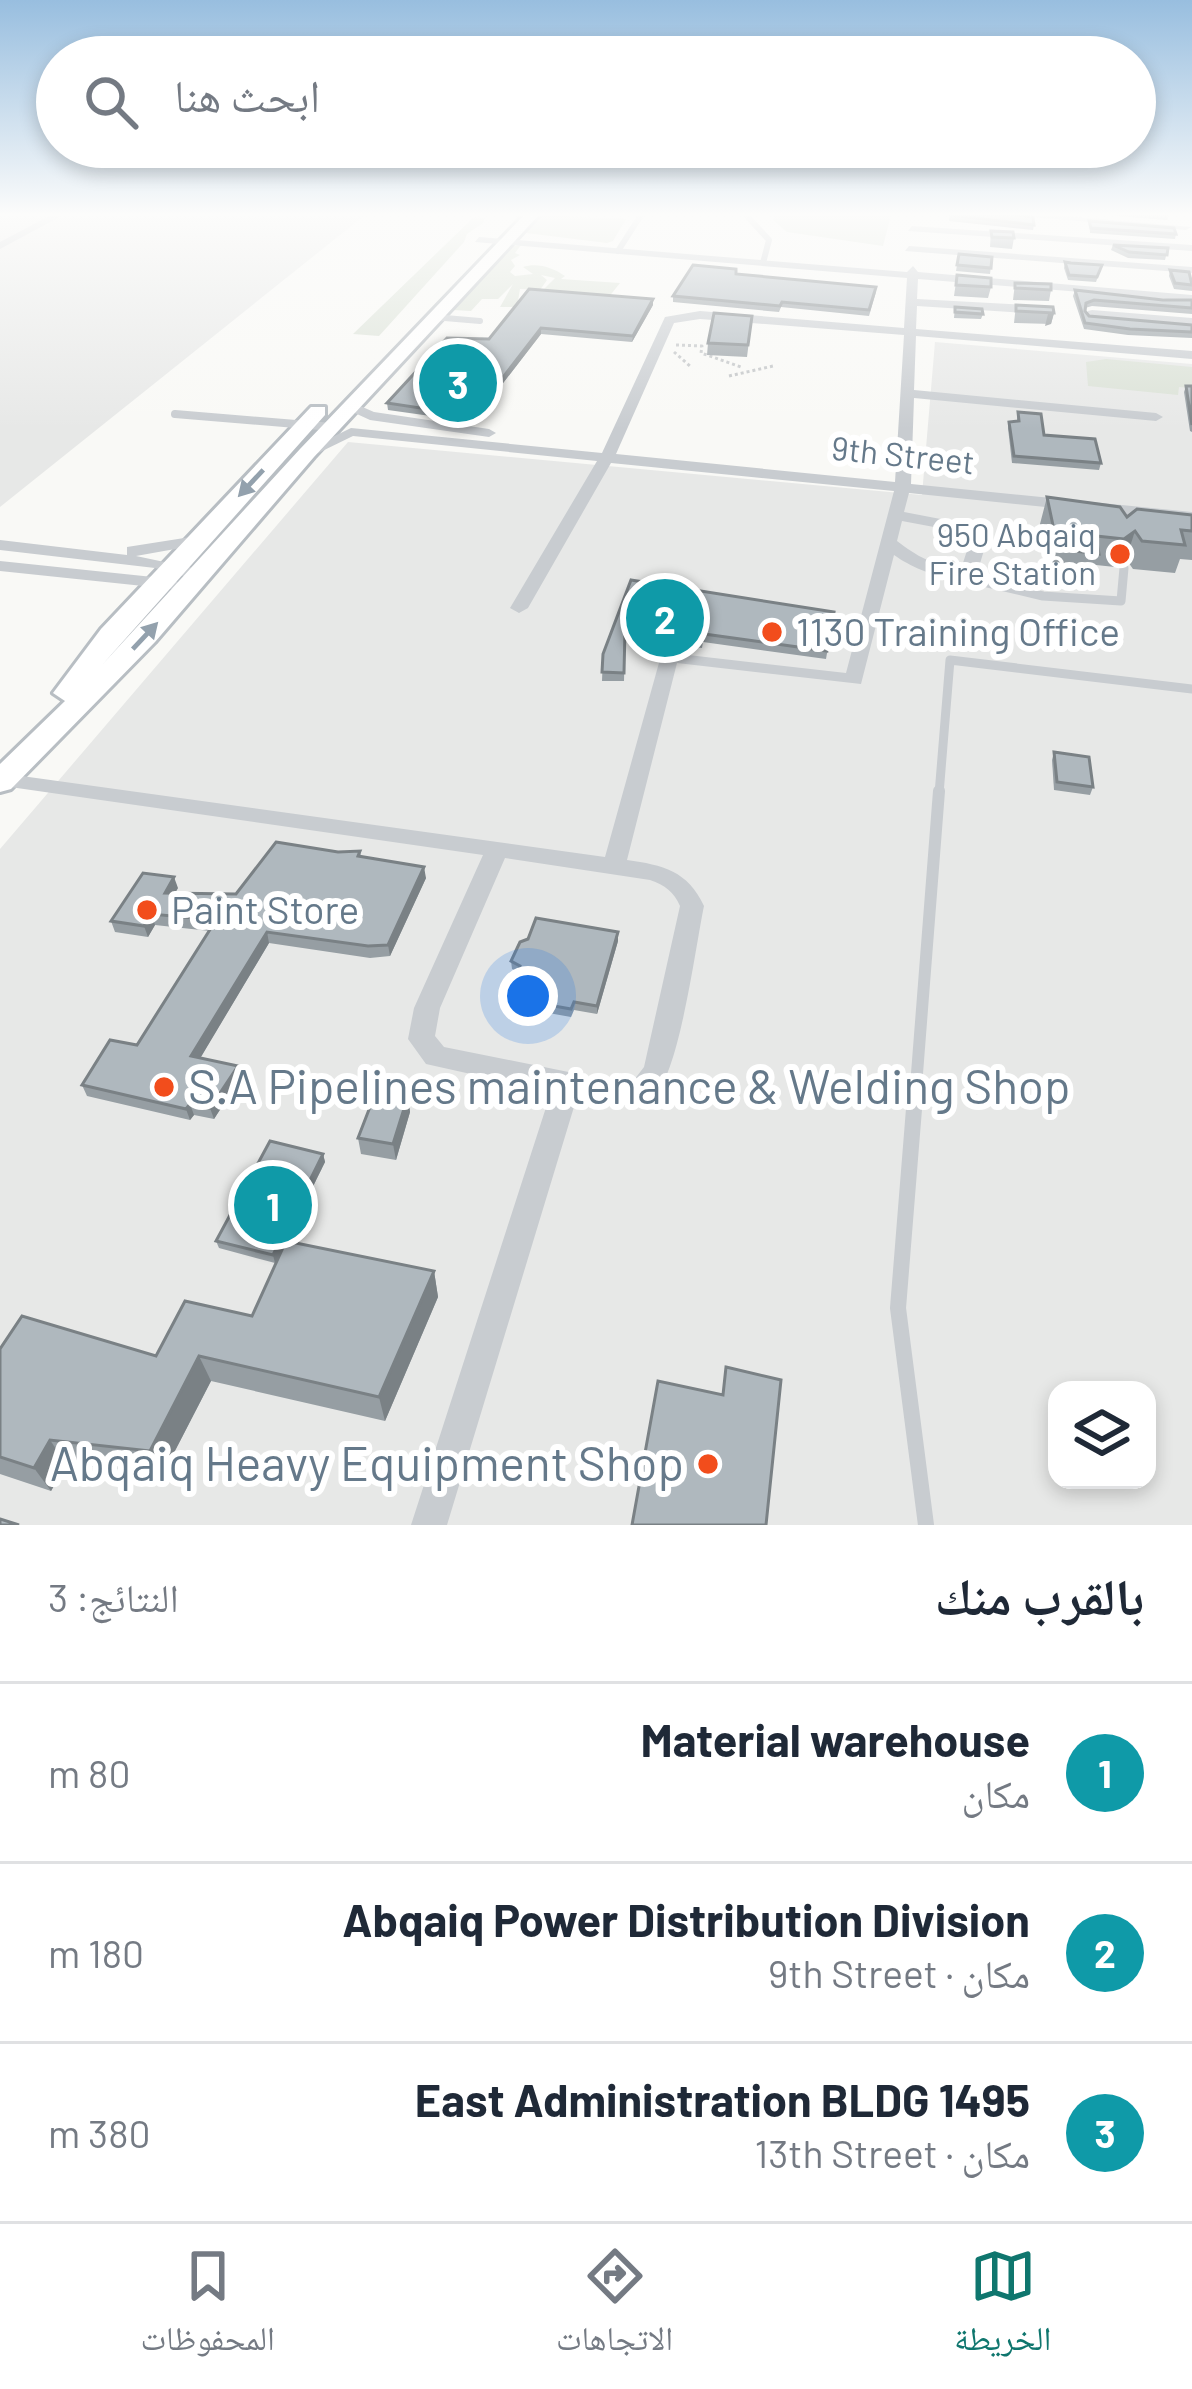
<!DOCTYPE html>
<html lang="ar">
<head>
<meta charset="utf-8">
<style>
  body { margin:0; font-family:Barlow,"Noto Naskh Arabic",sans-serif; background:#f6f6f7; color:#1f2937; direction:rtl }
  .controls { position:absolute; right:36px; bottom:36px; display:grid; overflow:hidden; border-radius:24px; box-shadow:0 6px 18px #0003 }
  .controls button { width:108px; height:108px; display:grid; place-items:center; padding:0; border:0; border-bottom:3px solid #e0e1e3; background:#fff; color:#1f2937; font:60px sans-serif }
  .you { position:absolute; left:528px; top:996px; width:42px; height:42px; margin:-30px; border:9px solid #fff; border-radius:50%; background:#1a73e8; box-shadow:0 0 0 18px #1a73e833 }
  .badge { display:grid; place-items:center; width:78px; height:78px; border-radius:50%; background:#0f766e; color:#fff; font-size:39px; font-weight:700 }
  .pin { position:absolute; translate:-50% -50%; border:6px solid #fff; box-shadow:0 3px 12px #0006 }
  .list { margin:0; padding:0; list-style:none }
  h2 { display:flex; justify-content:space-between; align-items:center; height:156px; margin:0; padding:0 48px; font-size:51px }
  h2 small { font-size:39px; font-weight:400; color:#747a83 }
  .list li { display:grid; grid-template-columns:78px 1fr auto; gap:36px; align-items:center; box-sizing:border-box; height:180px; padding:0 48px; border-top:3px solid #e0e1e3 }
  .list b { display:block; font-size:45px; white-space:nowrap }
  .list p { margin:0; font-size:39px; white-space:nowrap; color:#747a83 }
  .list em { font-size:39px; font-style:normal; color:#747a83 }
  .icon { flex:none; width:66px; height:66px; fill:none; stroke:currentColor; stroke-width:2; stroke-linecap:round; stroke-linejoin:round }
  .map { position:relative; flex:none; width:1192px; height:1525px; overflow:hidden; direction:ltr }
  .search { position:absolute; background:#fff; box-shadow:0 6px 18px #0003; left:36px; right:36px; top:36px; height:132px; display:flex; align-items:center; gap:30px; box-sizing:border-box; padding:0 42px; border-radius:66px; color:#747a83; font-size:45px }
  .sheet { height:696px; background:#fff }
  nav { display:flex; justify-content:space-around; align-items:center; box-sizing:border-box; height:168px; border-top:3px solid #e0e1e3; background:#fff; font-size:33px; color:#747a83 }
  nav a { display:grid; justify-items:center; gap:6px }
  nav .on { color:#0f766e }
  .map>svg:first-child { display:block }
  .built { fill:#e7e8e7; fill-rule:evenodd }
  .green { fill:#dae1d6 }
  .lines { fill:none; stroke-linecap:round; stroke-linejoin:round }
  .secondary-casing { stroke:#b8bec3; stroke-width:6 }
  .path { stroke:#bfc2c4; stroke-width:3; stroke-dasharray:3 3; stroke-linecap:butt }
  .lane-far4 { stroke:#c8ccd0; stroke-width:6 }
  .lane-far3 { stroke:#c8ccd0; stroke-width:8 }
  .lane-far2 { stroke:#c8ccd0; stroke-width:9 }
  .lane-far1 { stroke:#c8ccd0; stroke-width:12 }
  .lane { stroke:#c8ccd0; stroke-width:16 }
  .street { fill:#c8ccd0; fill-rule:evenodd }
  .secondary { fill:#fff; fill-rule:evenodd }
  .wall { fill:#969ea3 }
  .shaded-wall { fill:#7a8185 }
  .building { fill:#afb8be; stroke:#7a8185; stroke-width:3 }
  .oneway { fill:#93a1ad }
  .poi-dot { fill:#f24d1c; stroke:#fff; stroke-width:4.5 }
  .labels { text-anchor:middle; stroke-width:12; stroke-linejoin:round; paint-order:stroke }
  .far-street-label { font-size:33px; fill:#65798a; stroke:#fff }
  .far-poi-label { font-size:33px; fill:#65798a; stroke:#fff; text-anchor:end }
  .poi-label { font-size:39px; fill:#65798a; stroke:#fff; text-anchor:start }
  .near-poi-label { font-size:48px; fill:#65798a; stroke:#fff; text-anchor:start }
</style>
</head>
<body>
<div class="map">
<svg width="1192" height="1525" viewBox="0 0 1192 1525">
  <rect width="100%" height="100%" fill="#f9f9f6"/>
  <g class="built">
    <path d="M0,215H365L0,507Z"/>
    <path d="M935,342L1192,364V1525H0V849L348,442L922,495ZM1057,1390H1147V1480H1057Z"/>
  </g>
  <g class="green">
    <path d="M542,215L626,219L613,241L607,243L526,233Z"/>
    <path d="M774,215H891L883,246L787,232L773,220Z"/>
    <path d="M474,217L485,218L483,223L467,234L464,242L379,336L353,334Z"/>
    <path d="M521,245L515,253L520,255L511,260L515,266L510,272L515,276L533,274L523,267C537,262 554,268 565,276L561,279L620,283L608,298L547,291L543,290L555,278L541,275L547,280L540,290L520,289L517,307H500L513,284L498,299H482L471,311L453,310L509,247Z"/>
    <path d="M1106,359L1192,367V388L1179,387L1178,395L1088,386L1086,362Z"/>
  </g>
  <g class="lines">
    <defs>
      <path id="secondary" d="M524,215H539L314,457L155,642L11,789L0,792V764L65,701L53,693L101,629L311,407H325V415L102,665L300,449Z"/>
    </defs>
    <use href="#secondary" class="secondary-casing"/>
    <g class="path">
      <path d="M676,345L702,346L701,353L741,367"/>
      <path d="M674,352L691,367"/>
      <path d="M729,376L773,366"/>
    </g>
    <g class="lane-far4">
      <path d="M746,215L769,240L763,263"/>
      <path d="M618,251L641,215"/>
      <path d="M433,317L480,321"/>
    </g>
    <path class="lane-far3" d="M175,414L332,427"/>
    <g class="lane-far2">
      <path d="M949,574L1043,596L1121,601L1124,568"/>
      <path d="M939,794L950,660L1192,689"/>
    </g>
    <path class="lane-far1" d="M914,1112L939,791"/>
    <path class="lane" d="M914,1109L898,1308L926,1525"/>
    <g class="street">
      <path d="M51,215H63L0,249V242Z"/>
      <path d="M1007,215H1055L1191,227L1186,230Z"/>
      <path d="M912,226L1192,245V251L908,231Z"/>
      <path d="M479,237L907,272L913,266L918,272L1192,295V301L918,279L917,299L1043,306L1049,310L1043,314L917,306L916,329L1192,351V359L916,336L914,390L1156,413L1163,417L1156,421L914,398L911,484L1192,512V522L909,493L904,512L977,526L988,537L978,570C952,586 917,571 894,555L861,684L677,663L627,860C663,865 688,871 704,906C696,943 679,1079 652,1098C631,1113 599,1102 577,1097L447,1525H411L551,1092L426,1064L408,1039L414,1008L483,855L3,786L0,785V773L605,857L662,652L846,673L894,491L611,463L528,608L519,613L510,608L597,461L353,436L312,456L300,453L351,428L602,453L665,317L700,311L904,328L907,278L475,242ZM700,319L904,335L895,482L616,454L674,323ZM902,521L966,533L971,538L962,566C935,567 918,557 897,541ZM505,858L650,880C665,885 674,892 680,906L644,1067L634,1080L618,1082L444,1047L435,1036L440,1008Z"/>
      <path d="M909,246L1192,267V273L905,251Z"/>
      <path d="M1092,310L1192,318V326L1088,317V311Z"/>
      <path d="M351,402L374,412L489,429L496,433L489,437L370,420L346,409L344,406Z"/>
      <path d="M197,536L205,541L203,544L136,556L193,568V576L187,577L155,568L0,550V540L127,555V547Z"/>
      <path d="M0,561L172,579L181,584L172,589L0,571Z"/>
    </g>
    <use href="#secondary" class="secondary"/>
  </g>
  <g class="wall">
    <path d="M949,215H1015L1034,225L1033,230L949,221Z"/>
    <path d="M1106,215H1169L1167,220Z"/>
    <path d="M1089,221L1176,234L1175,239L1090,233Z"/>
    <path d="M991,231L1014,238L1012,249L990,247Z"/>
    <path d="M1113,245L1168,248L1165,260L1128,258L1111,250Z"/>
    <path d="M959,254L992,257L990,274L956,271Z"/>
    <path d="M1065,262L1102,265L1096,282L1068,280L1064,268Z"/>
    <path d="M1170,270L1192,278V291L1174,289L1169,276Z"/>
    <path d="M736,274L876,292L869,316L781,307L779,312L673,302V296Z"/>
    <path d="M957,275L991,287L988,298L954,296Z"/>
    <path d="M1015,283L1051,290L1049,301L1013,300Z"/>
    <path d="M1075,290L1163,300H1192V314L1092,306L1085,308V311L1089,316L1192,325V338L1128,335L1084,329L1073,296Z"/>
    <path d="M653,305L632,342L541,334L473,422L388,410L387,403L489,339Z"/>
    <path d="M1016,305L1054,313L1051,324L1014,323Z"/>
    <path d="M955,307L983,314L981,319L954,318Z"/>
    <path d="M752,316L747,357L707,355L708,343Z"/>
    <path d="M1186,386H1192V432L1190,431L1184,392Z"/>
    <path d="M1018,412L1044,435L1101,463L1099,470L1012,463L1008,428L1009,422L1017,421Z"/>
    <path d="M1047,497L1127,517L1192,515V560L1180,559L1175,573L1133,569L1126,559L1115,567L1096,565L1090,582L1050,578L1040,524Z"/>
    <path d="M631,580L834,612L826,659L703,642L702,648L625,638L624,681H602L603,654Z"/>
    <path d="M1054,752L1093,787L1090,795L1054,790L1052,760Z"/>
    <path d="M360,851L361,856L426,878L390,956L370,958L269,943L200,1058L238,1066L241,1077L214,1119L194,1115L190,1120L87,1096L82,1085L137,1045L210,931L155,925L148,937L115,932L111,921L178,888L175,893L236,894L338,852Z"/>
    <path d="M618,941L597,1014L574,1010L571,1017L509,1006V998L518,972L512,969L511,961Z"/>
    <path d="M408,1096L410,1112L396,1160L361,1154L358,1138Z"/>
    <path d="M323,1154L325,1162L275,1263L219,1248L216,1241Z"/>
    <path d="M434,1271L438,1297L385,1421L211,1381L163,1474L66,1464L51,1491L0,1474V1349L156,1356L252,1316Z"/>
  </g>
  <g class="shaded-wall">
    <path d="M653,299V305L632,342L633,336Z"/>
    <path d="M1054,313L1051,324L1045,326L1048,314Z"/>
    <path d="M541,328V334L473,422V416Z"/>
    <path d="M1135,531L1126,559L1115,567L1124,539Z"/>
    <path d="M424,867L426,878L390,956L388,945Z"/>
    <path d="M174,877L178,888L168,904L165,893Z"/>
    <path d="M151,914L155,925L148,937L144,926Z"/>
    <path d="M267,932L269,943L195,1067L191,1056Z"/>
    <path d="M618,932V941L597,1014V1006Z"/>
    <path d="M238,1066L241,1077L214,1119L210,1108Z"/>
    <path d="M408,1096L410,1112L396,1160L393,1144Z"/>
    <path d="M190,1104L194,1115L190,1120L186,1109Z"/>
    <path d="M323,1154L325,1162L275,1263L273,1255Z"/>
    <path d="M434,1271L438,1297L385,1421L379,1397Z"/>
    <path d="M199,1356L211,1381L163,1474L150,1451Z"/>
    <path d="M50,1440L66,1464L51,1491L34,1468Z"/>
  </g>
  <g class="building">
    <path d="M1015,215L1033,217L1034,225L950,215Z"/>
    <path d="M1089,221L1174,228L1176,234L1091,228Z"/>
    <path d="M991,231L1013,232L1014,238L992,237Z"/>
    <path d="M1113,245L1168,248L1167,255L1129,252Z"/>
    <path d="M959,254L992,257L991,268L957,265Z"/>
    <path d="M1065,262L1071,263L1102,265L1097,277L1069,275Z"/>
    <path d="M693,265L736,269V274L876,287L869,310L782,302L780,306L673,296Z"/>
    <path d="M1170,270L1189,272L1192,285L1175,283Z"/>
    <path d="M957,275L991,278V287L956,285Z"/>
    <path d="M1015,283L1051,284V290L1015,288Z"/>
    <path d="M529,289L653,299L633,336L541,328L473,416L387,403L447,338L489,339Z"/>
    <path d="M1075,290L1163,300H1192V308L1094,300L1086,303L1085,311L1089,316L1192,325V332L1130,329L1085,323Z"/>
    <path d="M1016,305L1053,307L1054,313L1016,311Z"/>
    <path d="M955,307L982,309L983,314L955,312Z"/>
    <path d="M714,313L752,316L748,345L708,343Z"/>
    <path d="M1186,386H1192V425Z"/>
    <path d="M1018,412L1041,414L1044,435L1095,439L1101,463L1014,456L1009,422L1019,421Z"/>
    <path d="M1047,497L1120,507L1127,517L1137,509L1192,515V531L1181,530L1185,545L1142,541L1135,531L1124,539L1096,536L1099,554L1058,549Z"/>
    <path d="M631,580L834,612L827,651L704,634L703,640L625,630L624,673L602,672L603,654Z"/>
    <path d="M1054,752L1089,757L1093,787L1057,782Z"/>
    <path d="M276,842L338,852L360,851L358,856L424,867L388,945L368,946L267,932L191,1056L238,1066L210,1108L190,1104L186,1109L82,1085L110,1040L137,1045L216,920L151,914L144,926L111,921L143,873L174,877L165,893L236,894Z"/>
    <path d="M536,918L618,932L597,1006L574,1002L571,1009L509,998L520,966L511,961L520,942L528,939Z"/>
    <path d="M375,1094L408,1096L393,1144L358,1138Z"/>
    <path d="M270,1141L323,1154L273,1255L216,1241Z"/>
    <path d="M286,1241L434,1271L379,1397L199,1356L150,1451L50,1440L34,1468L0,1457V1349L22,1316L156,1356L185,1301L252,1316Z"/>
    <path d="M726,1367L781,1380L766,1525H632L658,1381L723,1395Z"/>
    <path d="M0,1519L19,1525H0Z"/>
  </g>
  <defs><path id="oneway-solid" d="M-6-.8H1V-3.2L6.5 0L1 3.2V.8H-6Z" transform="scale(3)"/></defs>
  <g class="oneway">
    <use href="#oneway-solid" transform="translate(251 483) rotate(133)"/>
    <use href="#oneway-solid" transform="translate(145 636) rotate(-47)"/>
  </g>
  <linearGradient id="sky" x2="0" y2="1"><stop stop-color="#98bedf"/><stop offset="0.5" stop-color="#fcfcfb"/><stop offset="1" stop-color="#fcfcfb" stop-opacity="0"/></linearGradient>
  <rect width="1192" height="429" fill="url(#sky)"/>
  <g class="poi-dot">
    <circle cx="1120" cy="554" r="12"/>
    <circle cx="772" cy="632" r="12"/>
    <circle cx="147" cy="910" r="12"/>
    <circle cx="164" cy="1087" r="12"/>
    <circle cx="708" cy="1464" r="12"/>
  </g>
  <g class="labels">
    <g class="far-street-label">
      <text transform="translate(903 455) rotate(6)" y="12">9th Street</text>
    </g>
    <g class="far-poi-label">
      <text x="1096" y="547">950 Abqaiq<tspan x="1096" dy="38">Fire Station</tspan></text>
    </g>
    <g class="poi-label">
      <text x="796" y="646">1130 Training Office</text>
      <text x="171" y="924">Paint Store</text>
    </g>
    <g class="near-poi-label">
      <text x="188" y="1104">S.A Pipelines maintenance &amp; Welding Shop</text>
      <text x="684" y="1481" text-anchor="end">Abqaiq Heavy Equipment Shop</text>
    </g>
  </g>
</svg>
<div class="controls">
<button><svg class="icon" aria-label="layers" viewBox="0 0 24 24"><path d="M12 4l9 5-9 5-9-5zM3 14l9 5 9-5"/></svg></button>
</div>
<div class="you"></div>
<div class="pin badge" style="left:273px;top:1205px;background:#0f9aa8">1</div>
<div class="pin badge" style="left:665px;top:618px;background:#0f9aa8">2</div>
<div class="pin badge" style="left:458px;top:383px;background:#0f9aa8">3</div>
<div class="search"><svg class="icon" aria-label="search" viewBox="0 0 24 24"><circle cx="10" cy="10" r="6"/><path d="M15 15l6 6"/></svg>ابحث هنا</div>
</div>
<section class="sheet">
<h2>بالقرب منك<small>النتائج: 3</small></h2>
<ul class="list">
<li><span class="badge" style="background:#0f9aa8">1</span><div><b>Material warehouse</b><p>مكان</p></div><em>80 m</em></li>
<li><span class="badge" style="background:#0f9aa8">2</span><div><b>Abqaiq Power Distribution Division</b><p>مكان · 9th Street</p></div><em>180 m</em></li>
<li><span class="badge" style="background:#0f9aa8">3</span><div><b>1495 East Administration BLDG</b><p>مكان · 13th Street</p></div><em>380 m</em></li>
</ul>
</section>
<nav>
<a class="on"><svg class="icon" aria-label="map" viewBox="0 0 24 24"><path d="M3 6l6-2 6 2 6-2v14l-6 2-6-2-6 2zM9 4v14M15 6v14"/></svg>الخريطة</a>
<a><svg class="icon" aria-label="directions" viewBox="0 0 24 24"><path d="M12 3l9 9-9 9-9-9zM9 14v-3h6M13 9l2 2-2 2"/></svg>الاتجاهات</a>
<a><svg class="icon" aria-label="saved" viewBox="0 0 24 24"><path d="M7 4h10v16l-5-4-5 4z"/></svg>المحفوظات</a>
</nav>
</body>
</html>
